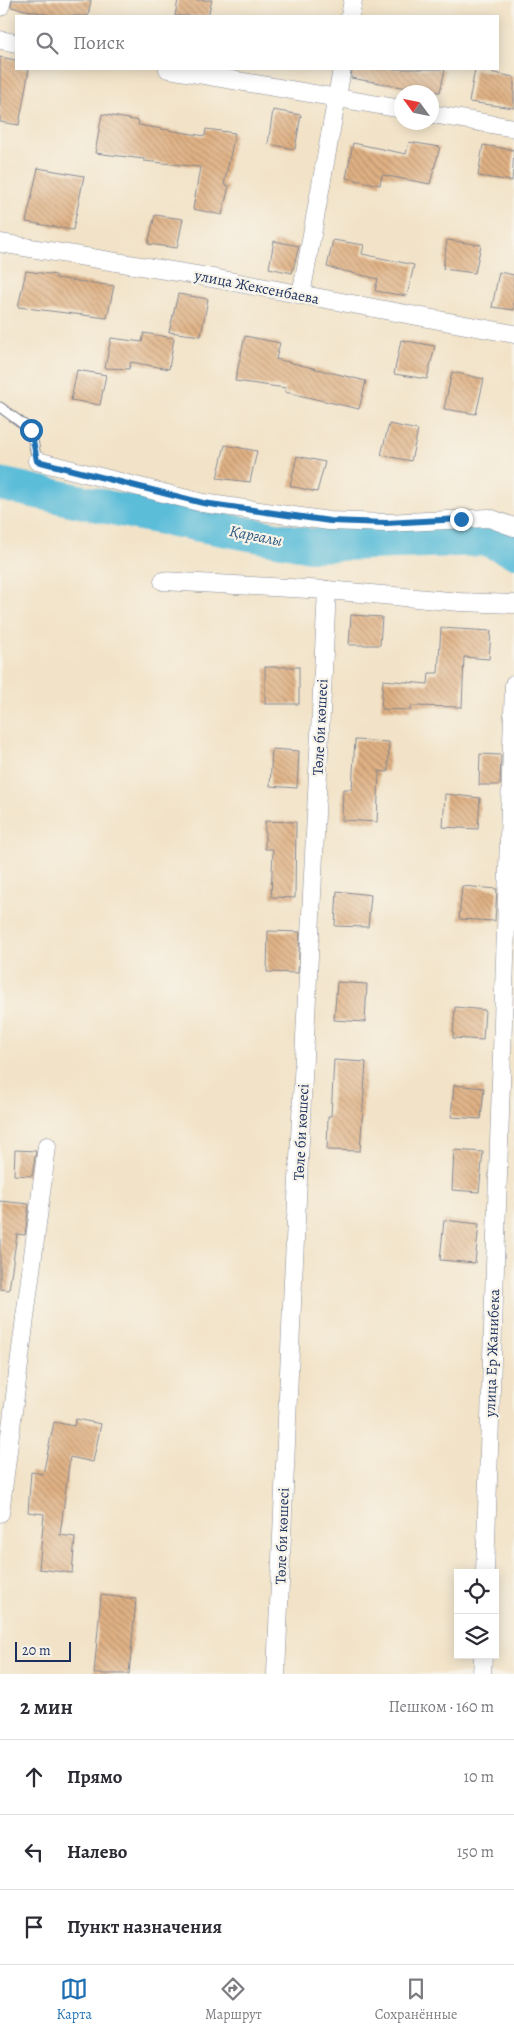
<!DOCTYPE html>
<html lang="ru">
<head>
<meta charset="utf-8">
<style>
  body { margin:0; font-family:Alegreya,serif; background:#f2f2f3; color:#2b2b33 }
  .controls { position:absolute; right:15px; bottom:15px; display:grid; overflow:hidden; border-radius:0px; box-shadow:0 2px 12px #0003 }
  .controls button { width:45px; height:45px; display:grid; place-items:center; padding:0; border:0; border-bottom:1px solid #e1e1e2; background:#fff; color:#2b2b33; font:25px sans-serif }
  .compass { position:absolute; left:394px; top:85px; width:45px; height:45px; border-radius:50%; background:#fff; box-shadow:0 2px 12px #0003; rotate:303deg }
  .scale { position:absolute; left:15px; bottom:12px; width:56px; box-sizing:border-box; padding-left:5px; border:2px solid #1b2f5e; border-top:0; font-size:14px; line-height:18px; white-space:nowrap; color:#1b2f5e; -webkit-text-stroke:4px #f7f3e8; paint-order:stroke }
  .stop { position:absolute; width:15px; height:15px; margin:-11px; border:4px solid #1f6fb2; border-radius:50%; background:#fff }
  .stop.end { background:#1f6fb2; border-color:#fff; box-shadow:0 1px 5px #0008 }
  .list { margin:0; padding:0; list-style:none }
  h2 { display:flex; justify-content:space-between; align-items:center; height:65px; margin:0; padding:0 20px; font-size:21px }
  h2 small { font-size:16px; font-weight:400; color:#7c7c81 }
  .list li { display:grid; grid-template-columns:32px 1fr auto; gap:15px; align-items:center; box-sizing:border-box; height:75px; padding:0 20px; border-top:1px solid #e1e1e2 }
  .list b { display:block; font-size:19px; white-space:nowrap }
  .list em { font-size:16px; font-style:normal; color:#7c7c81 }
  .icon { flex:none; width:28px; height:28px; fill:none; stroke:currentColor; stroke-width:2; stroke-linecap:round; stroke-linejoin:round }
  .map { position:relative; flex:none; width:514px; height:1674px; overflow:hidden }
  .search { position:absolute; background:#fff; box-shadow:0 2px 12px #0003; left:15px; right:15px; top:15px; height:55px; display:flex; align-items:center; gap:12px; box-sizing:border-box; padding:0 18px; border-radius:0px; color:#7c7c81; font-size:19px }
  .sheet { height:290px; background:#fff }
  nav { display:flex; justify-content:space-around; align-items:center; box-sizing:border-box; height:70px; border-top:1px solid #e1e1e2; background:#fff; font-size:14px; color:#7c7c81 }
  nav a { display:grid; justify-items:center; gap:2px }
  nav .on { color:#1f6fb2 }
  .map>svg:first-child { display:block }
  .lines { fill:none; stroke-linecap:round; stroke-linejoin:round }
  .river { stroke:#5bbdd9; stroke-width:34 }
  .building { fill:url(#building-back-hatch) }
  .service-casing { stroke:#868993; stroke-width:11 }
  .minor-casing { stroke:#868993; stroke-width:19 }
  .service { stroke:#fff; stroke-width:9 }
  .minor { stroke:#fff; stroke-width:18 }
  .route { stroke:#1f6fb2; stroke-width:6 }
  .labels { text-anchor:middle; stroke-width:4.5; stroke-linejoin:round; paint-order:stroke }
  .street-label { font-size:15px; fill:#1b2f5e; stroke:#f7f3e8 }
  .water-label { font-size:16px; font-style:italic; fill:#2e5a83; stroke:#f7f3e8 }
</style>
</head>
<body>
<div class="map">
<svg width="514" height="1674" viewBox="0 0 514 1674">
  <defs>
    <pattern id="building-back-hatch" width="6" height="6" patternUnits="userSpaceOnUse" patternTransform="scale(1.25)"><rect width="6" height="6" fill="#e0b183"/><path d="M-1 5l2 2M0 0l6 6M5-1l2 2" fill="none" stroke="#b5906e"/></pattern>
  </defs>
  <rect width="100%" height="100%" fill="#f7f3e8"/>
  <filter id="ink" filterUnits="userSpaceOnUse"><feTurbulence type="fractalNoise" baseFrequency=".02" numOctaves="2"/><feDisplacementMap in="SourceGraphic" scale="10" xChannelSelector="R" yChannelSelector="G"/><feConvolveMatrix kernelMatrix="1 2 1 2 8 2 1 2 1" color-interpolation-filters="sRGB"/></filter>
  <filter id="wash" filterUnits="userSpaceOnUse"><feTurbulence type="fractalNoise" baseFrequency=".0096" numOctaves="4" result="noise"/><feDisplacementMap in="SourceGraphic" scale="20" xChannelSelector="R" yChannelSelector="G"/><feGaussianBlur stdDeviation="1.12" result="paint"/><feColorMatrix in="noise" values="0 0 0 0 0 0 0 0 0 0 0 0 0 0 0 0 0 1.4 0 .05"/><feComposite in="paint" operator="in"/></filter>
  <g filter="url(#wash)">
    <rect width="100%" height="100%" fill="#f2e3c8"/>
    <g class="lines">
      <path class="river" d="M0,484L135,513L310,545L486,539L514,551"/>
    </g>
    <g id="blocks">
      <g class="building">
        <path d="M12,0H91L88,16H55L11,7Z"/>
        <path d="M178,0H212L208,16H175Z"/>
        <path d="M0,57L16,60V69H29L19,125L0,122Z"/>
        <path d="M352,69H445L440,92H413V89L351,78Z"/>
        <path d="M475,69L514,77V108L469,102Z"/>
        <path d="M273,110L301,115L295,149L268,144Z"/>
        <path d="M102,114L139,121L138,125L205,136L206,129L235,133L224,185L229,186L222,215L193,209L200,167L144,161V159L95,153Z"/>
        <path d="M409,142L440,147L430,184L382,175L380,185L346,178L353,143L406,154Z"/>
        <path d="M483,145L514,150L512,181L478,176Z"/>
        <path d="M38,168L84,176L73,230L26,222Z"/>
        <path d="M155,215L183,219L177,248L148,244Z"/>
        <path d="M333,240L364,245L362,254L414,265L407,296L375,291L378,279L327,267Z"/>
        <path d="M447,240L481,245L475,273L443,269Z"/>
        <path d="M274,241L299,246L292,273L269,268Z"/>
        <path d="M26,271L56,275V278L114,286L107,318L18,307Z"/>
        <path d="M499,272L514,275V310L492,307Z"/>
        <path d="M178,294L208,299L201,336L169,332Z"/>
        <path d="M144,333L174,338L169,369L131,362L129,369L105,368L111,338L142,342Z"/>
        <path d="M245,336L280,343L276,359L366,381L359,409L285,392L286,388L235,381Z"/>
        <path d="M401,340L435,346L427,379L394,374Z"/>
        <path d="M77,370L106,375L100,405L71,400Z"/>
        <path d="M452,372L484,379L476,414L444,409Z"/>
        <path d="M389,424L418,430L411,461L381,455Z"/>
        <path d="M225,445L257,451L250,482L217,478Z"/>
        <path d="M297,456L325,462L317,492L290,486Z"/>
        <path d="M351,615L382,617L380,645H349Z"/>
        <path d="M441,628L491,631L489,659L464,657L462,707L411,706V710L381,709L383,680L428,684L429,673H438Z"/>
        <rect x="265" y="667" width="34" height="37"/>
        <path d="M355,740L389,742L388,772L379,771L377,822L342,820L343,789H352Z"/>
        <path d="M272,749L299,751L297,788L270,786Z"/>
        <path d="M480,754L501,755L500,785H479Z"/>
        <path d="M445,794L480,798L478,829L443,827Z"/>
        <path d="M265,821L296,822L295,898L271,897L273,849H265Z"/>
        <path d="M462,886L497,889L495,921L459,919Z"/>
        <path d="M337,891L371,895L368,927L335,926Z"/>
        <path d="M268,931L300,932L298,973L267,972Z"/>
        <path d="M337,982L367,984L365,1022L334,1020Z"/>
        <path d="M455,1007L485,1010L483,1040L453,1038Z"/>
        <path d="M334,1060L366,1062L360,1151L327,1150L328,1116H331Z"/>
        <path d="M454,1085L484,1088L481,1119L451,1117Z"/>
        <path d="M15,1150L36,1151L32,1176L14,1175Z"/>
        <path d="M454,1150L483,1152L479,1192L452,1190Z"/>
        <path d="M0,1201L29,1204L25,1235L17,1234L9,1290L0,1289Z"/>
        <path d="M444,1220L479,1224L475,1263L440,1260Z"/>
        <path d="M76,1419L101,1424L93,1462L70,1457L60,1535L75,1537L72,1573L39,1569L44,1514L28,1512L31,1472L43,1474L54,1422L74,1426Z"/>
        <path d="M101,1595L136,1599L129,1674H94Z"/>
      </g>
    </g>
  </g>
  <g filter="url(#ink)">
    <use href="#blocks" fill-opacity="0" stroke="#868993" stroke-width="1"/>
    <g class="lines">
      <defs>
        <path id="service" d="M0,407L31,430L37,461"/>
        <g id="minor">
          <path d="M0,7L2,0"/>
          <path d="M350,16L353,0"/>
          <path d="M0,40L16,43"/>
          <path d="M168,69L402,109"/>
          <path d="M432,114L514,128"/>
          <path d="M0,243L196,275L514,334"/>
          <path d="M301,295L342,69"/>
          <path d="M37,461L203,503L329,521L386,523L489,518L514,527"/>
          <path d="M163,581L327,590L460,602L514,604"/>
          <path d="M0,1513L47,1146"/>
          <path d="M485,1573L514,684"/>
          <path d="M276,1674L293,1281L327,590"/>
          <path d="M482,1674L483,1655"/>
        </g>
      </defs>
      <use href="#service" class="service-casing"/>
      <use href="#minor" class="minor-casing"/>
      <use href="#service" class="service"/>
      <use href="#minor" class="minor"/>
    </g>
  </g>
  <g class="lines" filter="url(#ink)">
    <path class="route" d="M31,430L37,461L203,503L330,521L386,523L461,519"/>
  </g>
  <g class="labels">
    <g class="street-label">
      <text transform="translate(257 287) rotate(11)" y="5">улица Жексенбаева</text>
      <text transform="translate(320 727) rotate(-87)" y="5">Төле би көшесі</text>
      <text transform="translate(301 1132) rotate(-87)" y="5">Төле би көшесі</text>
      <text transform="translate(492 1353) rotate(-88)" y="5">улица Ер Жанибека</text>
      <text transform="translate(282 1536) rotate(-88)" y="5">Төле би көшесі</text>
    </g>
    <g class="water-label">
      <text transform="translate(256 535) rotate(11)" y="6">Қарғалы</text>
    </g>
  </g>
</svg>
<div class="controls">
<button><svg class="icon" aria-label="locate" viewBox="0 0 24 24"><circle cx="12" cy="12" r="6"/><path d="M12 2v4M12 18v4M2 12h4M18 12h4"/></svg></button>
<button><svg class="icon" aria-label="layers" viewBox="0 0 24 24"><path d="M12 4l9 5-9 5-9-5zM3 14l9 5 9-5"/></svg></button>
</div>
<svg class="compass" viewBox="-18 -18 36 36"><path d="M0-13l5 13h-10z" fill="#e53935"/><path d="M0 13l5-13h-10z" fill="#7c7c81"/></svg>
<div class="scale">20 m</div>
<div class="stop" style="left:31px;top:430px"></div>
<div class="stop end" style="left:461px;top:519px"></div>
<div class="search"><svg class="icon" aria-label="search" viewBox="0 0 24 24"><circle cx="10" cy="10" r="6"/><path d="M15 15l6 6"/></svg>Поиск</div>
</div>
<section class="sheet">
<h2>2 мин<small>Пешком · 160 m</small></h2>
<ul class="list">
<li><svg class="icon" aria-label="ahead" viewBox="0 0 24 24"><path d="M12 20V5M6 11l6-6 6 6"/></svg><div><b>Прямо</b></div><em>10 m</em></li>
<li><svg class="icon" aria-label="left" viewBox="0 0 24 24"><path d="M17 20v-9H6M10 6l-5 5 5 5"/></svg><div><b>Налево</b></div><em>150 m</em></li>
<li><svg class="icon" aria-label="arrive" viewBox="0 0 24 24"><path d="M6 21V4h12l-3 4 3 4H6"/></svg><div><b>Пункт назначения</b></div></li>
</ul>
</section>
<nav>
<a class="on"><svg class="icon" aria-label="map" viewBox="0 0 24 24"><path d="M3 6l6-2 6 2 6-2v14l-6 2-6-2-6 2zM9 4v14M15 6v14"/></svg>Карта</a>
<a><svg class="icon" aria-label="directions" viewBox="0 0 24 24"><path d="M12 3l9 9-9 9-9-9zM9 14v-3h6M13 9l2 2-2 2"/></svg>Маршрут</a>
<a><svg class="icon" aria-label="saved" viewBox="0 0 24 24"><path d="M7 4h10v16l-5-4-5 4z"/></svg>Сохранённые</a>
</nav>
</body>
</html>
